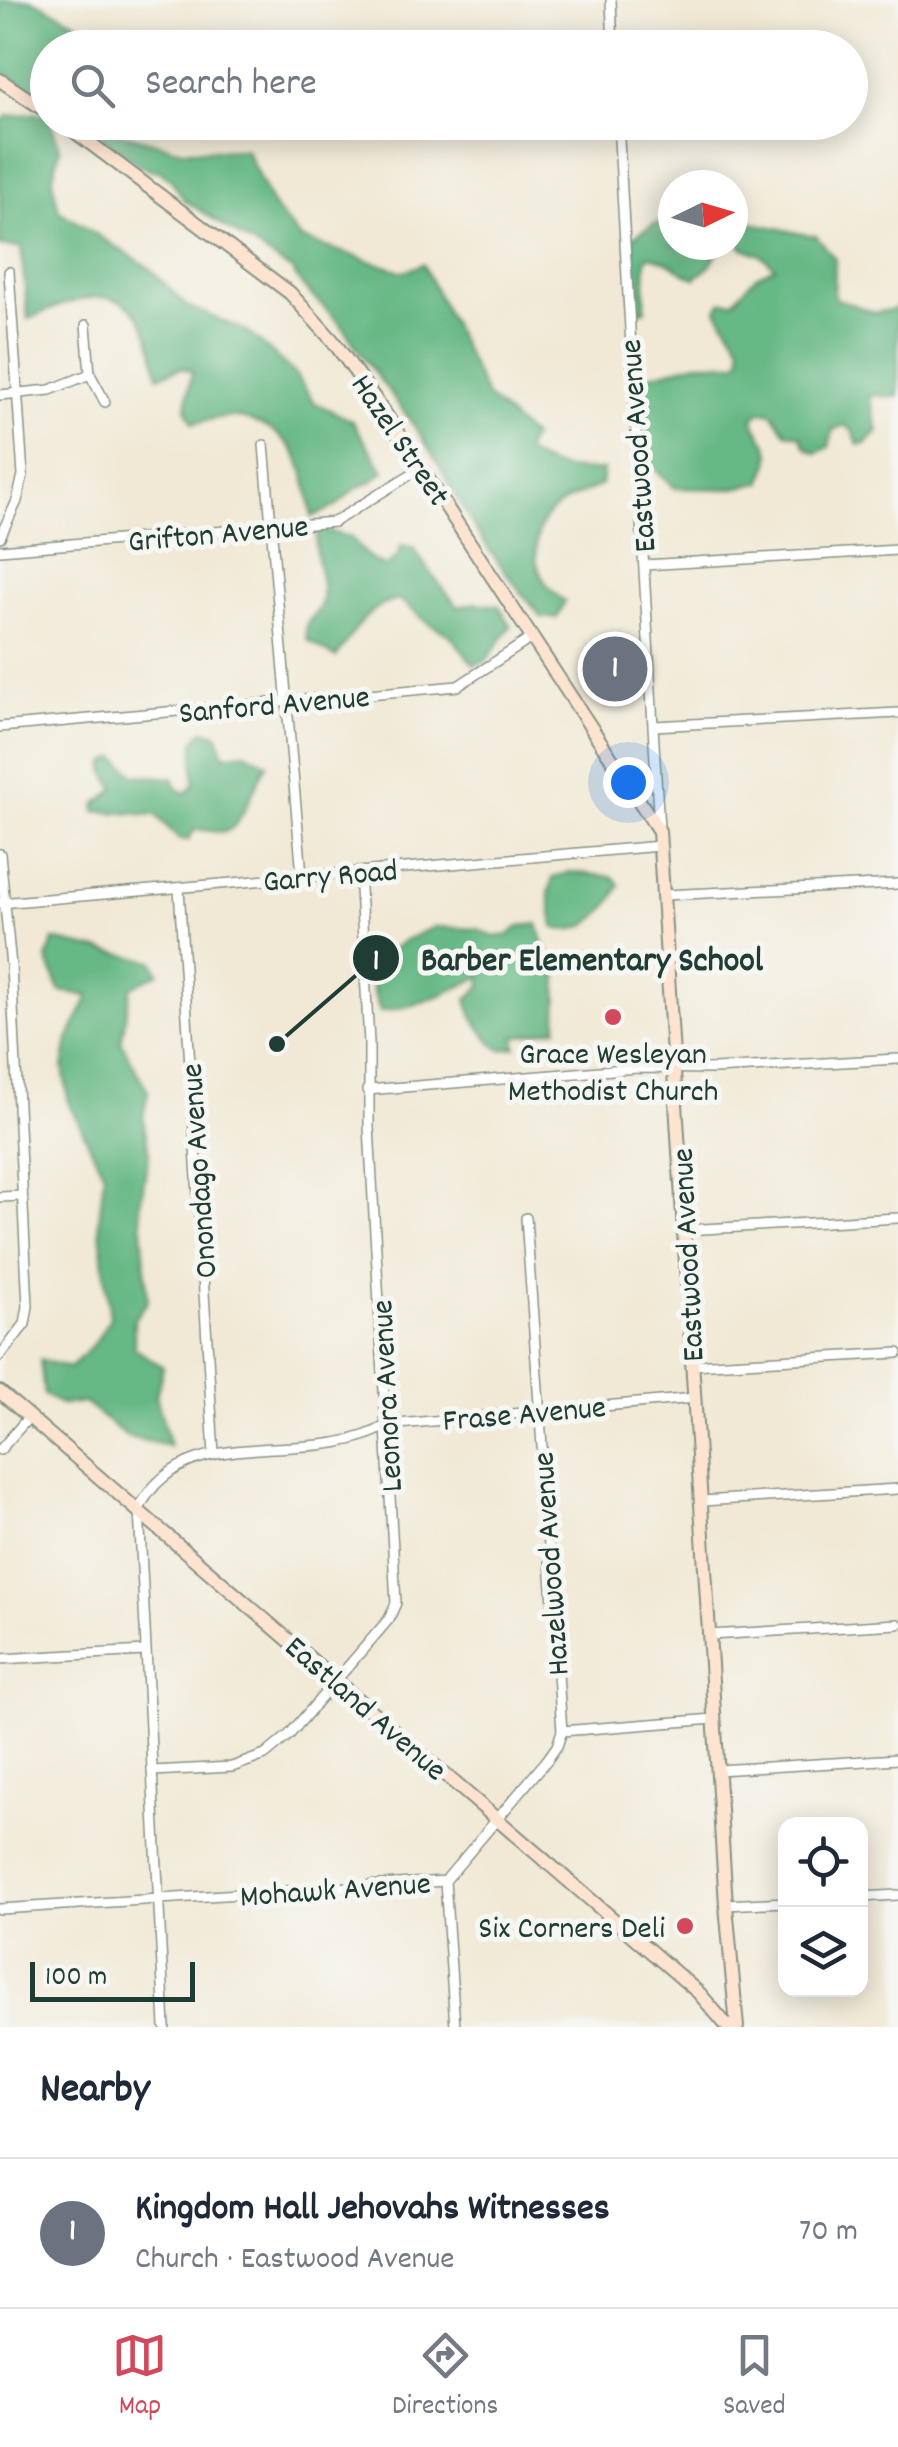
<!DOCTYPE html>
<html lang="en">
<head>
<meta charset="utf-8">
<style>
  body { margin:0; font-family:Dekko,sans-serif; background:#f2f2f3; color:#1f2937 }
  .controls { position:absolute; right:30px; bottom:30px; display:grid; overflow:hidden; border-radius:20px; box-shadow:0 5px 25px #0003 }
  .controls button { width:90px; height:90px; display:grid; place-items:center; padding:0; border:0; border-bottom:2px solid #e0e1e3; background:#fff; color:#1f2937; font:50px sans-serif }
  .compass { position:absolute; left:658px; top:170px; width:90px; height:90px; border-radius:50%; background:#fff; box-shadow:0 5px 25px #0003; rotate:85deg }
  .scale { position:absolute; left:30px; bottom:25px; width:165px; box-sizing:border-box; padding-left:10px; border:5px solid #1f3d34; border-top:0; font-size:28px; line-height:35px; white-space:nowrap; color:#1f3d34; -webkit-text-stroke:8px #f6f6f2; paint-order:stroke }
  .you { position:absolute; left:628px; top:782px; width:35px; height:35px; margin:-25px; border:8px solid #fff; border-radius:50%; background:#1a73e8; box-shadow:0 0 0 15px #1a73e833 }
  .badge { display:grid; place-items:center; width:65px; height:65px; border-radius:50%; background:#d1495b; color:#fff; font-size:32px; font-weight:700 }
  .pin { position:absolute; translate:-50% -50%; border:5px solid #fff; box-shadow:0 2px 10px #0006 }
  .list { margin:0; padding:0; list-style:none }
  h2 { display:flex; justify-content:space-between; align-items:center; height:130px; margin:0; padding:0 40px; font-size:42px }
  h2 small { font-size:32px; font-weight:400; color:#747a83 }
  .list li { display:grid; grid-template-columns:65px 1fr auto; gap:30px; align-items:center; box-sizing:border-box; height:150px; padding:0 40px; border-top:2px solid #e0e1e3 }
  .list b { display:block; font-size:38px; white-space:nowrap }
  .list p { margin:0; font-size:32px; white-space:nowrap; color:#747a83 }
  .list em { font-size:32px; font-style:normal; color:#747a83 }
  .icon { flex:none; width:55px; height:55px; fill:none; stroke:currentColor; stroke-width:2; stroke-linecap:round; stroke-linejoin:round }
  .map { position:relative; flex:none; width:898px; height:2027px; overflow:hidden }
  .search { position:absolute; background:#fff; box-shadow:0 5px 25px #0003; left:30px; right:30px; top:30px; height:110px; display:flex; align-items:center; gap:25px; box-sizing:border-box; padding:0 35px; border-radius:55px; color:#747a83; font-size:38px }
  .sheet { height:280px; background:#fff }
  nav { display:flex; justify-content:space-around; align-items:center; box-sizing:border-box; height:140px; border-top:2px solid #e0e1e3; background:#fff; font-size:28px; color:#747a83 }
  nav a { display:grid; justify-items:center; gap:5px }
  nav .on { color:#d1495b }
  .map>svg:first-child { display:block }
  .forest { fill:#66b884; stroke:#427a5c; stroke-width:2.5 }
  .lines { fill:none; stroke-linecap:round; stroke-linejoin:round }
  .street-casing { stroke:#889384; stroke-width:12 }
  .secondary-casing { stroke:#889384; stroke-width:16 }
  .street { stroke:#fff; stroke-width:9 }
  .secondary { stroke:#fde4d1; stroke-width:12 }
  .poi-dot { fill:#d1495b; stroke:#f6f6f2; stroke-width:4 }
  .labels { text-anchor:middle; stroke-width:10; stroke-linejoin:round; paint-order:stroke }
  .street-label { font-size:32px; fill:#1f3d34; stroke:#f6f6f2 }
  .poi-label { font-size:32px; fill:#1f3d34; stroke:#f6f6f2 }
  .leader { fill:none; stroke:#1f3d34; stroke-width:4 }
  .callout-dot { fill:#1f3d34; stroke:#f6f6f2; stroke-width:4 }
  .mark-label { font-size:30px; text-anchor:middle; font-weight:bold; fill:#fff }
  .callout-label { font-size:35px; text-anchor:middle; font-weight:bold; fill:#1f3d34; stroke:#f6f6f2; stroke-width:10; stroke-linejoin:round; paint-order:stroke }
</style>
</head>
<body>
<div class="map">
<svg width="898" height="2027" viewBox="0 0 898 2027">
  <rect width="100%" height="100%" fill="#f6f6f2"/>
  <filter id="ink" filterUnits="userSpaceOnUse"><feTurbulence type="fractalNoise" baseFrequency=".01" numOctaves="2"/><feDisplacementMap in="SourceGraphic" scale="20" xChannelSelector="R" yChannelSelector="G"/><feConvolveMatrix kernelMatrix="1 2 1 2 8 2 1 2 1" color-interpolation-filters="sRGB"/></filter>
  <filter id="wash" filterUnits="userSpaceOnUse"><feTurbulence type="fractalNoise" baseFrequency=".0048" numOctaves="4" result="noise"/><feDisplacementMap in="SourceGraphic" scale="40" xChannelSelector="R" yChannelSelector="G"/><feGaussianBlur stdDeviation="2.25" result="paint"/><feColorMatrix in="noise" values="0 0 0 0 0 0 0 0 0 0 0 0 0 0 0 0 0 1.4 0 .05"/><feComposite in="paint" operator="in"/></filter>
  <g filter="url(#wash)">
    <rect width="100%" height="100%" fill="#f1e9d5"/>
    <g class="forest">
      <path d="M0,0H32L77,22L63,47L48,48L46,99L0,71Z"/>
      <path d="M44,113L51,124L60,149L52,180L59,211L148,267L187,306L244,330L261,343L294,373L314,402L352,421L384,471L374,480L355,489L335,507L312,517C306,465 296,431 240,418C227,414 206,421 193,423L186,408L192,371L181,368L158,376C144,282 104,285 28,319L21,247L0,246V122L8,116Z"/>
      <path d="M86,123H96L105,129L182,150H246L272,205L301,239L404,272L423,264L487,397L532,437L525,452C549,470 573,471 603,470L601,485C561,503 530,512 537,563C540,578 551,593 565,601L557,618L541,617C515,584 485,548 465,512C451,487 438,462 423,439C399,402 370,370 347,333C331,308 305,296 293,271L184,200L172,181L159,171L144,168L110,144Z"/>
      <path d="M673,221V245H722L709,267L695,278C677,271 667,257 647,256C645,260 645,303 645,310L636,312L632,303L633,237L654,224Z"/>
      <path d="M746,223C771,224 791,234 816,236L835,259L834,298L876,313L898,308V397L869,395L878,431L865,444L858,445L853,431L844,425L833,430L829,447L817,453L806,447L800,435L787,433L772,413L762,411L753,417C755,433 771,441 770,457C769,465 764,475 761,483L728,489L675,488L648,463L643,388L646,376L697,363H735L741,359V346L717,310L721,302L734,301L756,276L775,267L761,255L741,247L739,233Z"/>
      <path d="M319,529L350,537L371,560L386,567L398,556L401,546L414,548C427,571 442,586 458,607L475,603L499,606L511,626L485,662L474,665L450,635L431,625L400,600C367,604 354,632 336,657L307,640L306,625C310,619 319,611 321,604C328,579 308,554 319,529Z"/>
      <path d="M203,730L217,734L224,755L245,752L267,764C258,778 241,825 229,830C219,834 205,830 195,829L188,840L178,838L156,815L96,811V804L115,789L105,772L106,763L116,757L134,775L173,778L177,789L187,793L194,784V742Z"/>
      <path d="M570,872L613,877L620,885C608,910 585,938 554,927L549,892L553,878Z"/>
      <path d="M538,924L544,946L558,973L557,1028L515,1037L516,1047L501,1050C486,1038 471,1019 467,999L481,986L482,976C449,992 417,1008 380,1011L373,991L370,942L388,952L405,940L434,927L478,929L494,937L509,935L520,926Z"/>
      <path d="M53,940L153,961L159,973L131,987L121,1042L148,1091L143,1118L149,1153L140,1204L148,1301L134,1319V1348L163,1367L156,1396L170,1446L128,1437L83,1402L62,1405L44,1395L40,1360L70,1368L96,1341L110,1318L99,1222L104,1174L69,1103L63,1068L68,1040L89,996L60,991L47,959Z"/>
    </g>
  </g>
  <g filter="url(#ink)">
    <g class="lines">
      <defs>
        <g id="street">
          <path d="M611,0L613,48"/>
          <path d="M618,122L659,829"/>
          <path d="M86,325L90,374L105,402"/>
          <path d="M0,395L50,390L90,374"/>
          <path d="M264,445L302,875"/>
          <path d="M0,537L17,501L23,475L9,272"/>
          <path d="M0,550L334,522L421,468"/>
          <path d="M644,565L898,550"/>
          <path d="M654,726L898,713"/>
          <path d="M0,727L458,686L533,637"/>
          <path d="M0,854L11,966L28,1306L25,1324L0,1356"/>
          <path d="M179,888L214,1454"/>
          <path d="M664,895L898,884"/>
          <path d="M0,903L660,846"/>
          <path d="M367,1090L637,1068L714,1069L898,1059"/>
          <path d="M0,1197L22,1196"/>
          <path d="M685,1230L898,1218"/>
          <path d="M693,1365L898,1353"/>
          <path d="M0,1450L29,1417"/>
          <path d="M702,1501L898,1489"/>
          <path d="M709,1635L898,1624"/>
          <path d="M0,1659L145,1651"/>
          <path d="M562,1731L714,1719"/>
          <path d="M718,1770L898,1759"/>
          <path d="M152,1771L232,1767L265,1755L289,1735L389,1619L396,1603L369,1127V1042L359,872"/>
          <path d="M445,1881L455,2027"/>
          <path d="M860,1897L898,1895"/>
          <path d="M726,1905L786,1902"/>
          <path d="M0,1909L445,1881L547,1760L557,1746L562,1731L526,1218"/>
          <path d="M165,2027L139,1509C184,1416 314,1471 387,1425L695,1398"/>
        </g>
        <g id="secondary">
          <path d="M0,80L48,112"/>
          <path d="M62,122L290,293L333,341L380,406L659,831L726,1905L737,2027"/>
          <path d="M0,1392L699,1993L728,2027"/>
        </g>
      </defs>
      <use href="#street" class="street-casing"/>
      <use href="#secondary" class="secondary-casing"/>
      <use href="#street" class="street"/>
      <use href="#secondary" class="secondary"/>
    </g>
  </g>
  <g class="poi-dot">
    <circle cx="613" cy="1017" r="10"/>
    <circle cx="685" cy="1926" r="10"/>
  </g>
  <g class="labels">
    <g class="street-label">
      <text transform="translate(402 439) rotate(56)" y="11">Hazel Street</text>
      <text transform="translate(636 446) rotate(-94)" y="11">Eastwood Avenue</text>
      <text transform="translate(218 532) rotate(-5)" y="11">Grifton Avenue</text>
      <text transform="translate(274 703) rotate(-5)" y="11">Sanford Avenue</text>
      <text transform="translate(330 874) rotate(-5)" y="11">Garry Road</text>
      <text transform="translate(197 1171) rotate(-94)" y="11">Onondago Avenue</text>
      <text transform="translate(686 1255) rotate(-93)" y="11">Eastwood Avenue</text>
      <text transform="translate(385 1396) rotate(-93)" y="11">Leonora Avenue</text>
      <text transform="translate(524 1412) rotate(-5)" y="11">Frase Avenue</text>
      <text transform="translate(549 1564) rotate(-94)" y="11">Hazelwood Avenue</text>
      <text transform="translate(367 1707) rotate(41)" y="11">Eastland Avenue</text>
      <text transform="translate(335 1888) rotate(-4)" y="11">Mohawk Avenue</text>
    </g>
    <g class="poi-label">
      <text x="613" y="1063">Grace Wesleyan<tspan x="613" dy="37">Methodist Church</tspan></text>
      <text x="665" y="1937" text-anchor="end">Six Corners Deli</text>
    </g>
  </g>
  <path class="leader" d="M277 1044L376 958"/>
  <g class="callout-dot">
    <circle cx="277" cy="1044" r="10"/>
    <circle cx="376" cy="958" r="25"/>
  </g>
  <g class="mark-label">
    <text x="376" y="969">1</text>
  </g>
  <g class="callout-label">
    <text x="592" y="970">Barber Elementary School</text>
  </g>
</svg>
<div class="controls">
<button><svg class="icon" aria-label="locate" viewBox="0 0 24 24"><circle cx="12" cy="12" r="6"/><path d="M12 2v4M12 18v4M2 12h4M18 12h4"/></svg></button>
<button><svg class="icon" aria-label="layers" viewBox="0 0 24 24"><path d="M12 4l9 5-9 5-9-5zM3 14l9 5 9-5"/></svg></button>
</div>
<svg class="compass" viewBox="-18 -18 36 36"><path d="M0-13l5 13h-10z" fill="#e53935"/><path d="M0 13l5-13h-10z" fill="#747a83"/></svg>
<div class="scale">100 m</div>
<div class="you"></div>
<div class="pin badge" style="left:615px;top:669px;background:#6b7280">1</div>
<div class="search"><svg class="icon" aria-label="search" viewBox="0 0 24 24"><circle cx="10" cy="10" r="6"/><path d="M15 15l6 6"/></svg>Search here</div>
</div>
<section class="sheet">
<h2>Nearby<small></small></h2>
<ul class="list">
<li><span class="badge" style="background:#6b7280">1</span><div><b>Kingdom Hall Jehovahs Witnesses</b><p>Church · Eastwood Avenue</p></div><em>70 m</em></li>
</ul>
</section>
<nav>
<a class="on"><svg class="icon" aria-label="map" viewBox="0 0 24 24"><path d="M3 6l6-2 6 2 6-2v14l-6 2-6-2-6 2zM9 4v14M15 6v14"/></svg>Map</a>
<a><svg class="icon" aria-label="directions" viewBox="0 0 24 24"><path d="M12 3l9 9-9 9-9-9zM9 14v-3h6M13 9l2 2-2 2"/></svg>Directions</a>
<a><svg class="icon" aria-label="saved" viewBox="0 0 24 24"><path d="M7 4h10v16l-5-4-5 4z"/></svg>Saved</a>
</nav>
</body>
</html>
